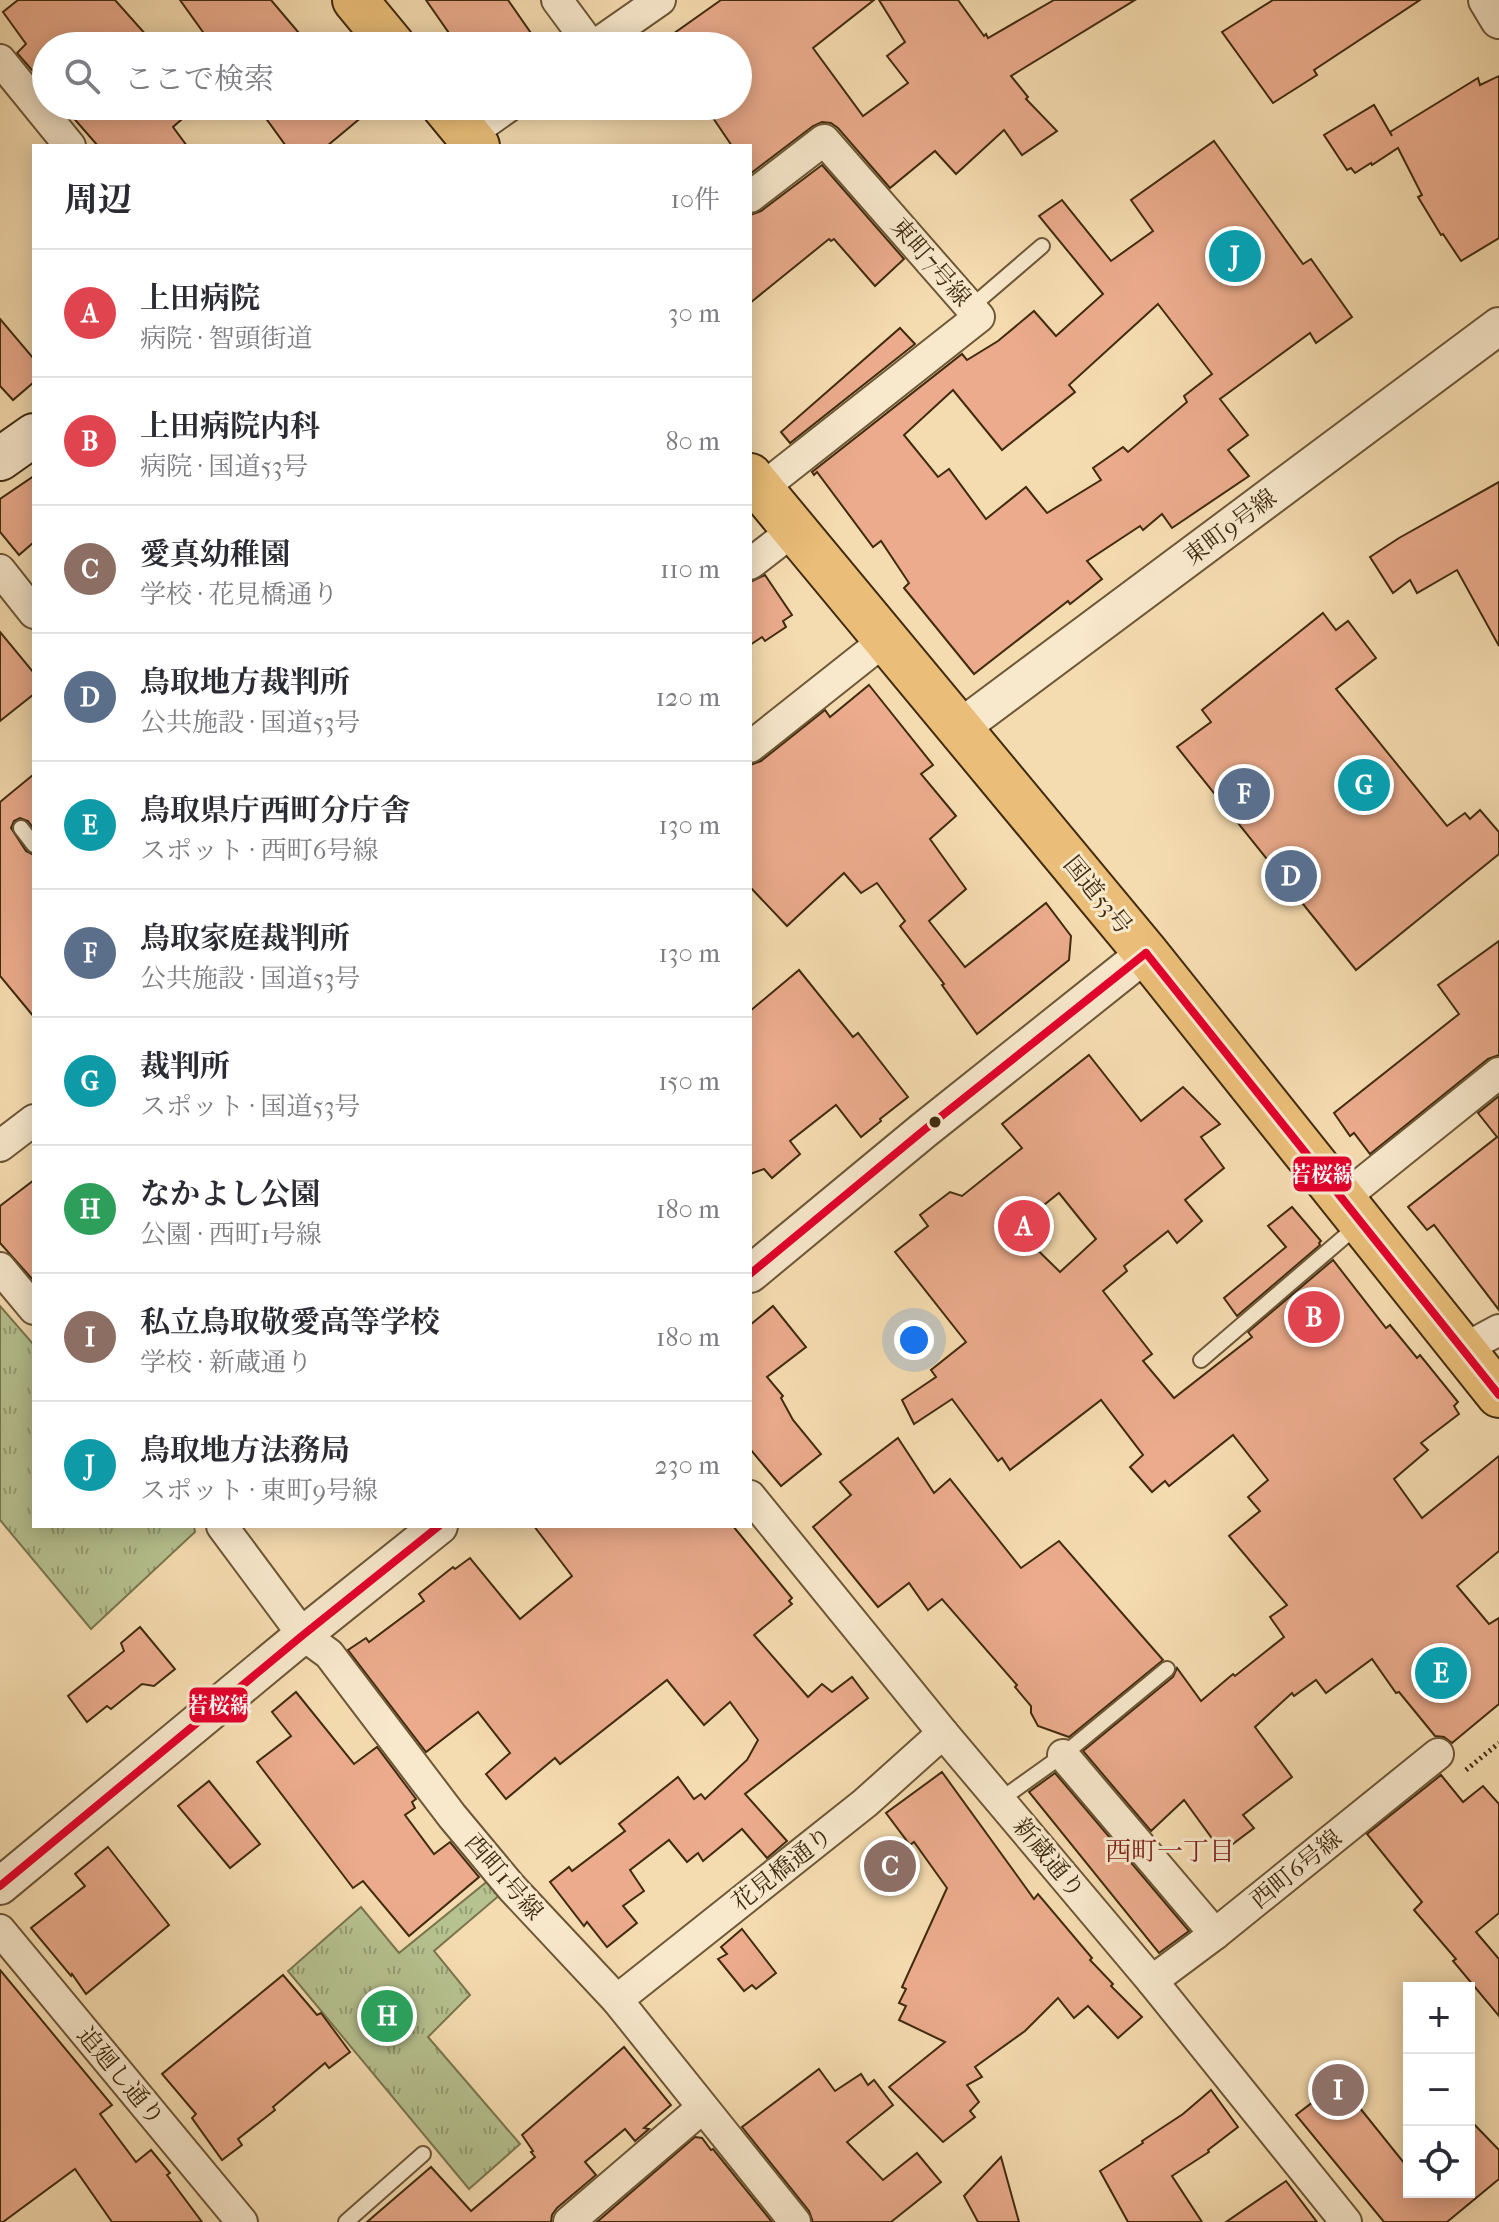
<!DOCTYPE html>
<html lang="ja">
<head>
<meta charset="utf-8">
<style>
  body { margin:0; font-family:"IM FELL French Canon","Noto Serif JP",serif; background:#f2f2f3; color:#2b2b33 }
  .controls { position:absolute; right:24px; bottom:24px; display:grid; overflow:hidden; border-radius:0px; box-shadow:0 4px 20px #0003 }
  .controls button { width:72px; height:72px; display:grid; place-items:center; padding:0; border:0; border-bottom:2px solid #e1e1e2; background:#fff; color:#2b2b33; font:40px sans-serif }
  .you { position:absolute; left:914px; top:1340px; width:28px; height:28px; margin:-20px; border:6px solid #fff; border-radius:50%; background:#1a73e8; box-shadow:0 0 0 12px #1a73e833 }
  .badge { display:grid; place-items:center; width:52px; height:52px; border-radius:50%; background:#7c3aed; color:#fff; font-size:26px; font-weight:700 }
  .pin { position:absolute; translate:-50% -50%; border:4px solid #fff; box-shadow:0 2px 8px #0006 }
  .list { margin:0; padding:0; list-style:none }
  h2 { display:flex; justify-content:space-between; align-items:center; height:104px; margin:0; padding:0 32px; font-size:34px }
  h2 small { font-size:26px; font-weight:400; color:#7c7c81 }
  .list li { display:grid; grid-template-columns:52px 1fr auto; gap:24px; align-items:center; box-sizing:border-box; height:128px; padding:0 32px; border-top:2px solid #e1e1e2 }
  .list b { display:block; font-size:30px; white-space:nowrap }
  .list p { margin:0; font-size:26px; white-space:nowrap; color:#7c7c81 }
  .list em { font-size:26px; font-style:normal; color:#7c7c81 }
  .icon { flex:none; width:44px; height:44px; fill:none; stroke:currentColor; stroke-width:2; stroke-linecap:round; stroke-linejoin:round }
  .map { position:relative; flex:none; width:1499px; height:2222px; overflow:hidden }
  .search { position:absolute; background:#fff; box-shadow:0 4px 20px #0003; left:32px; top:32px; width:720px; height:88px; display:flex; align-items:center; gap:20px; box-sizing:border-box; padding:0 28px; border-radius:44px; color:#7c7c81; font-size:30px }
  .panel { position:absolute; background:#fff; box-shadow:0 4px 20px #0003; left:32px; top:144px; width:720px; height:1384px; border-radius:0px }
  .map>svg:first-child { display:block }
  .park { fill:url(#park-tufts); stroke:#7b764f; stroke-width:2 }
  .building { fill:#ebab8c; stroke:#402b0e; stroke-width:2; fill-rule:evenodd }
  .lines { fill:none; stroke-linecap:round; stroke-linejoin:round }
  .service-casing { stroke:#6d5736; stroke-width:18 }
  .minor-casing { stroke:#6d5736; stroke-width:34 }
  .tertiary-casing { stroke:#6d5736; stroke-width:40 }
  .secondary-casing { stroke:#402b0e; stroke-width:46 }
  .trunk-casing { stroke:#402b0e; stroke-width:48 }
  .path { stroke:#402b0e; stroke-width:5; stroke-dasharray:2 4; stroke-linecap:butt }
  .service { stroke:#f8e8cc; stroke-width:14 }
  .minor { stroke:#f8e8cc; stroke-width:30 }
  .tertiary { stroke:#f8e8cc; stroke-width:36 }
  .secondary { stroke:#f8e8cc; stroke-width:42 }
  .trunk { stroke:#eabe78; stroke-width:44 }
  .bus-1-casing { stroke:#f8e8cc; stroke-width:14 }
  .bus-1 { stroke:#e4002b; stroke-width:8 }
  .bus-dot { fill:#402b0e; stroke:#f8e8cc; stroke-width:3 }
  .labels { text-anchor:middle; stroke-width:6; stroke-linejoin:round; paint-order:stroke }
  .street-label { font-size:24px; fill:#402b0e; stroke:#f8e8cc }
  .neighbourhood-label { font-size:26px; fill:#7a1f14; stroke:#f8e8cc }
  .line-badge { stroke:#f8e8cc; stroke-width:3 }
  .badge-label { font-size:22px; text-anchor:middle; font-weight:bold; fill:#fff }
</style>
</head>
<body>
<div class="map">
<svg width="1499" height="2222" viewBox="0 0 1499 2222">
  <defs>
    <pattern id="park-tufts" width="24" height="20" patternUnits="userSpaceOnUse" patternTransform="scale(2)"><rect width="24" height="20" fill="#b6c290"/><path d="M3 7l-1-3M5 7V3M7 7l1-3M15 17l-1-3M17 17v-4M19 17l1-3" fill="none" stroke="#959e74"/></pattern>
  </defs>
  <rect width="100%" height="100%" fill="#f5dcb0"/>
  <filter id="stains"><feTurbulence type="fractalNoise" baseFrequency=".0025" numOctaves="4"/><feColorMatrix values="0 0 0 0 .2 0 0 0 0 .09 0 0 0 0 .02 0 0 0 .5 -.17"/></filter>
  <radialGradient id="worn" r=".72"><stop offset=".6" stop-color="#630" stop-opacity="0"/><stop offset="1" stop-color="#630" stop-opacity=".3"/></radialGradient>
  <g class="park">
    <path d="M0,1306L34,1345V1526H194L195,1532L91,1629L0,1520Z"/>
    <path d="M489,1880L501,1894L434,1951L470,1995L428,2037L520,2144L469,2189L288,1971L361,1907L399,1953Z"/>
  </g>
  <g class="building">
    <path d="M18,0H115L156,46H46V86L17,53L26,44L3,12Z"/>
    <path d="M180,0H271L310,46H213Z"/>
    <path d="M426,0H508L540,46H458Z"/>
    <path d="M721,0H874L813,48L863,116L908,83L887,56L905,42L879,0H958L984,36L986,34L988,38L1054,0H1135L1011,76L1028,97L1026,99L1057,131L1022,155L1004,130L956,174L935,151L890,188L838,128L831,123L822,122L813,126L750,174V146H732L705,106H738V46H656Z"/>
    <path d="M1273,0H1420L1314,70L1317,75L1273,103L1222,32Z"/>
    <path d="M1499,76V238L1461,261L1443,234L1441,235L1418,197L1422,195L1398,148L1372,165L1371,163L1355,173L1351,168L1347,170L1324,135L1374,105L1392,136L1390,132L1478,78L1480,85Z"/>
    <path d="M63,106H197L173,127L187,146H98Z"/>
    <path d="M257,106H375L327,146H286Z"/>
    <path d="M1214,141L1303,264L1311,259L1352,317L1316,343L1310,333L1220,399L1248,435L1228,450L1249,476L1172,528L1162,514L1143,530L1140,526L1087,561L1102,579L1070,604L1068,601L974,674L904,588L909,583L881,541L873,547L817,472L814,475L812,472L962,354L967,360L998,341L1034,311L1056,336L1103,294L1039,216L1062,200L1111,261L1153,231L1131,200ZM1158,304L1212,374L1184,396L1187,402L1128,452L1123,447L1093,468L1101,480L1047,513L1026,487L986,519L949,469L938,477L904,435L953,390L1002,450L1075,392L1069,385Z"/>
    <path d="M822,165L904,259L875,286L834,239L831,241L829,239L750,303V215L761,211Z"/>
    <path d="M0,319L34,359V382L13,400L0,386Z"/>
    <path d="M900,328L915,344L790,443L781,432Z"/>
    <path d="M34,476V542L19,555L0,532V499Z"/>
    <path d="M1499,482V646L1457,570L1417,593L1410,580L1393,593L1370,557L1399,538Z"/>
    <path d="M765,575L792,615L783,621L786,627L765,641L762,637L750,645V582Z"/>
    <path d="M1323,613L1336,630L1348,621L1376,658L1336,689L1447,826L1465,813L1470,819L1480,810L1499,832V854L1356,970L1177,747L1211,722L1202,710Z"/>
    <path d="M0,632L34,673V694L0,721Z"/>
    <path d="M869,685L933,765L921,774L956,816L930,839L966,889L929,921L965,967L1046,903L1071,936L1069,960L977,1034L942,985L944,984L900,926L905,921L877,883L861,893L844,873L787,926L750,887V765L761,761L825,710L830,717Z"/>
    <path d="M34,774V829L28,821L20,818L14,821L11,828L26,851L34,855V1017L0,976V802Z"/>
    <path d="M1499,941V1055L1488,1059L1370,1154L1354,1133L1350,1136L1334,1113L1459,1014L1438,985Z"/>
    <path d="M799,970L853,1037L858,1033L908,1097L880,1119L881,1121L861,1137L836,1105L790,1141L800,1154L772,1178L764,1169L750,1174V1011Z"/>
    <path d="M1089,1055L1141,1121L1183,1087L1220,1124L1201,1137L1224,1168L1185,1200L1202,1221L1177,1243L1168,1231L1124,1266L1127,1271L1103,1291L1152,1354L1143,1361L1174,1398L1252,1337L1248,1332L1333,1260L1386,1328L1390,1325L1417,1358L1420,1355L1458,1402L1454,1406L1459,1414L1421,1443L1428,1450L1394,1479L1422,1518L1499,1456V1551L1457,1586L1489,1624L1499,1618V1704L1452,1743L1444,1737L1435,1736L1399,1692L1396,1693L1372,1659L1326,1693L1316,1680L1294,1696L1292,1693L1255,1727L1292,1777L1243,1815L1254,1828L1222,1852L1184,1800L1151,1831L1083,1751L1173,1677L1177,1668L1201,1701L1233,1674L1235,1676L1284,1637L1270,1617L1287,1605L1229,1536L1260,1511L1248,1497L1268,1480L1233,1435L1169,1486L1165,1481L1152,1492L1130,1467L1143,1455L1101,1400L1010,1470L1002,1458L998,1461L952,1399L914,1424L902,1400L936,1377L931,1370L966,1342L895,1252L928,1226L920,1215L950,1192L962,1196L1022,1148L1002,1124ZM1059,1193L1096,1239L1060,1272L1015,1228Z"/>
    <path d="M1499,1096V1310L1434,1225L1427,1230L1408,1207L1497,1137L1478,1113Z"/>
    <path d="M34,1180V1281L0,1243V1206Z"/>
    <path d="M1292,1207L1321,1241L1319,1243L1320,1245L1237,1316L1224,1298L1286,1247L1268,1226Z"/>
    <path d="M773,1306L806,1347L767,1377L783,1396L781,1398L793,1420L821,1454L781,1486L750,1449V1325Z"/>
    <path d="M898,1438L934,1493L950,1479L1021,1568L1059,1541L1163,1660L1069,1737L1038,1726L1031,1713V1706L1015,1687L1017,1685L942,1599L928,1610L909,1583L878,1607L813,1527L851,1495L840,1482Z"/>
    <path d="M534,1526H733L792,1598L789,1601L792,1604L754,1635L808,1697L822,1684L832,1692L852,1677L868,1698L745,1794L787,1841L767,1858L742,1829L703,1861L698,1853L687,1862L669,1840L630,1870L644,1891L623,1906L637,1923L607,1947L587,1922L584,1926L550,1882L569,1867L572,1871L625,1831L619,1824L678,1777L694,1799L701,1794L705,1799L747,1760L758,1740L730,1702L704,1725L667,1680L560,1764L555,1758L506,1799L486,1774L510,1753L478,1712L426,1752L348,1650L366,1638L369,1642L424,1601L419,1594L453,1567L455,1569L470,1558L520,1619L572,1576Z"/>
    <path d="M140,1627L175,1669L154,1686L142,1684L111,1709L107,1706L87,1722L68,1696L124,1651L121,1643Z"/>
    <path d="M296,1692L354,1764L377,1747L416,1799L412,1802L415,1808L405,1815L434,1854L450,1842L479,1877L409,1936L363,1881L353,1888L257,1762L291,1736L272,1712Z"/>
    <path d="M942,1772L1034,1899L1038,1894L1092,1958L1090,1960L1113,1984L1111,1986L1142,2017L1118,2038L1088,2006L1074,2018L1058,1998L1025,2031L975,2067L982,2077L967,2085L979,2102L970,2111L975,2117L943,2142L889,2087L945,2042L899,2020L906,2006L899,2003L906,1989L902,1987L947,1888L914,1842L910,1845L886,1813Z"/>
    <path d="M1055,1773L1189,1931L1159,1953L1029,1792Z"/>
    <path d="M1441,1775L1463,1802L1483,1786L1499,1804V1913L1476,1932L1499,1959V2016L1453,1961L1456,1959L1414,1910L1422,1902L1367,1834Z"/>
    <path d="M209,1781L260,1844L230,1868L178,1806Z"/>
    <path d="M108,1847L169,1925L86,1994L72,1974L71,1976L31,1928L85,1886L75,1874Z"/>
    <path d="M742,1929L776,1973L756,1989L752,1985L744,1991L718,1959L727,1954L721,1947Z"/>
    <path d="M0,1970L112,2105L100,2114L136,2162L151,2150L170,2173L167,2175L202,2222H112L75,2169L3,2222H0Z"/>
    <path d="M283,1975L317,2015L321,2013L350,2052L329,2068L325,2063L273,2107L275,2110L238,2139L242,2145L222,2160L192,2118L196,2114L162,2074Z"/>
    <path d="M624,2047L671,2105L644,2128L649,2129L635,2141L625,2129L585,2162L596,2175L557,2208L552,2215L551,2222H367L431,2167L471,2211L535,2157L531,2152L533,2151L522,2135Z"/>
    <path d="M819,2069L835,2091L861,2074L868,2085L874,2080L893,2105L847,2142L883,2180L917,2153L941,2182L891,2222H813L809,2211L742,2127Z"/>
    <path d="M1339,2082L1409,2169V2192H1469V2119L1499,2150V2179L1447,2222H1384L1296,2115Z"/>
    <path d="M1211,2090L1238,2127L1208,2150L1209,2152L1172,2176L1202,2222H1128L1100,2171L1143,2143L1142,2141L1183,2114Z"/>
    <path d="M695,2137L702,2138L711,2150L713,2149L772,2222H597Z"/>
    <path d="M1001,2157L1019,2222H978L964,2196Z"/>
    <path d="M1286,2181L1317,2222H1226Z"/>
  </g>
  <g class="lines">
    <defs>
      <g id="service">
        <path d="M971,307L1042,246"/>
        <path d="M21,828L34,845"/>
        <path d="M1201,1360L1357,1226"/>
        <path d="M1000,1800L1063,1755L1167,1669"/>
        <path d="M346,2222L423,2154"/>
      </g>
      <g id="minor">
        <path d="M557,0L591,46"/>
        <path d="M594,46L660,0"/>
        <path d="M0,60L70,146"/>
        <path d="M468,135L509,106"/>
        <path d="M750,197L824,140L979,317L761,489"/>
        <path d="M750,564L794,530"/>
        <path d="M0,570L34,613"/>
        <path d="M750,747L885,640"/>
        <path d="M0,1146L34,1120"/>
        <path d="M1341,1200L1499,1073"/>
        <path d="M0,1268L34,1309"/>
        <path d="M1462,1350L1499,1330"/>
        <path d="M750,1496L943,1733L1152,1981L1346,2222"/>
        <path d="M222,1526L303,1635L329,1654L452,1816L512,1888L617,2000L795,2222"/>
        <path d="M1063,1755L1215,1934"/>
        <path d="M0,1930L242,2222"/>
        <path d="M1152,1981L1215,1934L1438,1754"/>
        <path d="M617,2000L865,1803L943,1733"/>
        <path d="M569,2222L702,2108"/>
      </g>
      <g id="tertiary">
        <path d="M1487,0L1499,20"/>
        <path d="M960,728L1499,326"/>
        <path d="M750,1274L924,1130L1146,953"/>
        <path d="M0,1886L303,1635L439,1526"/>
      </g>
      <path id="secondary" d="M0,459L34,435"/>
      <g id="trunk">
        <path d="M355,0L393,46"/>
        <path d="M444,106L477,146"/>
        <path d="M750,476L1146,953L1499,1395"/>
      </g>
    </defs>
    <use href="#service" class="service-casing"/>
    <use href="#minor" class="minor-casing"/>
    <use href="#tertiary" class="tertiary-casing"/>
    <use href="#secondary" class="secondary-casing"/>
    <use href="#trunk" class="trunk-casing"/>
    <path class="path" d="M1466,1770L1499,1743"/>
    <use href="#service" class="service"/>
    <use href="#minor" class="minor"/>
    <use href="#tertiary" class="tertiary"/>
    <use href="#secondary" class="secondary"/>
    <use href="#trunk" class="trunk"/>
    <defs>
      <g id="bus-1">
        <path d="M1146,953L1499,1395"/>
        <path d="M750,1274L924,1130L1146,953"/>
        <path d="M0,1886L303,1635L439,1526"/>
      </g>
    </defs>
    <use href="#bus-1" class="bus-1-casing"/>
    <use href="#bus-1" class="bus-1"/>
  </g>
  <circle class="bus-dot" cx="935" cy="1122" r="7"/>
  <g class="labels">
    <g class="street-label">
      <text transform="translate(931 262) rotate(49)" y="8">東町7号線</text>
      <text transform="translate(1230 527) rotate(-37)" y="8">東町9号線</text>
      <text transform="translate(1098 895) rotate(51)" y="8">国道53号</text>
      <text transform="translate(1049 1858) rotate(50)" y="8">新蔵通り</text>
      <text transform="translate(782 1869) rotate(-38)" y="8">花見橋通り</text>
      <text transform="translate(1296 1869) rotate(-39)" y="8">西町6号線</text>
      <text transform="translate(504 1877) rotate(49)" y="8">西町1号線</text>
      <text transform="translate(121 2076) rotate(50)" y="8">追廻し通り</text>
    </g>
    <g class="neighbourhood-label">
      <text x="1170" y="1860">西町一丁目</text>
    </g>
  </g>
  <g class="line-badge">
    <rect x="1292" y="1155" width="61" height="38" rx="8" fill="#e4002b"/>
    <rect x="188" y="1686" width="61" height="38" rx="8" fill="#e4002b"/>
  </g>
  <g class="badge-label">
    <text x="1322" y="1182">若桜線</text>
    <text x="219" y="1713">若桜線</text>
  </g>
  <rect width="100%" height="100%" filter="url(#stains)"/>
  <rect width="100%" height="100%" fill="url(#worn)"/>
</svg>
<div class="controls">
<button>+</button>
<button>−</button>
<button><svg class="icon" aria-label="locate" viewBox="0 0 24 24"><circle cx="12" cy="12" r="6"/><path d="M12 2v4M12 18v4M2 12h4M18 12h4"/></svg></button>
</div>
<div class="you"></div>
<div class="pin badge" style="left:1024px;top:1226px;background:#e0444e">A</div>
<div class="pin badge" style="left:1314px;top:1317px;background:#e0444e">B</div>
<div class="pin badge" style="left:890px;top:1866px;background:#8d6e63">C</div>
<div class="pin badge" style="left:1291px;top:876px;background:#5c6f8a">D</div>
<div class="pin badge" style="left:1441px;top:1673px;background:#0f9aa8">E</div>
<div class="pin badge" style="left:1244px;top:794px;background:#5c6f8a">F</div>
<div class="pin badge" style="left:1364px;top:785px;background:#0f9aa8">G</div>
<div class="pin badge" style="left:387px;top:2016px;background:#2e9e5b">H</div>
<div class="pin badge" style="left:1338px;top:2090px;background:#8d6e63">I</div>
<div class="pin badge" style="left:1235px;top:256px;background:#0f9aa8">J</div>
<div class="search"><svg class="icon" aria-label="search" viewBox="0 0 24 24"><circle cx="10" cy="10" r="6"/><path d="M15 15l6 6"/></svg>ここで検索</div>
<section class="panel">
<h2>周辺<small>10件</small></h2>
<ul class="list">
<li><span class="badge" style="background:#e0444e">A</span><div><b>上田病院</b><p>病院 · 智頭街道</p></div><em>30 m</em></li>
<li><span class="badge" style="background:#e0444e">B</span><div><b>上田病院内科</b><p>病院 · 国道53号</p></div><em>80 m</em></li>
<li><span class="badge" style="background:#8d6e63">C</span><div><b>愛真幼稚園</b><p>学校 · 花見橋通り</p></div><em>110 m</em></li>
<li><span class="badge" style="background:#5c6f8a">D</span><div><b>鳥取地方裁判所</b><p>公共施設 · 国道53号</p></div><em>120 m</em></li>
<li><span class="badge" style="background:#0f9aa8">E</span><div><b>鳥取県庁西町分庁舎</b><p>スポット · 西町6号線</p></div><em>130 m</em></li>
<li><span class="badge" style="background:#5c6f8a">F</span><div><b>鳥取家庭裁判所</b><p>公共施設 · 国道53号</p></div><em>130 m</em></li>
<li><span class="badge" style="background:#0f9aa8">G</span><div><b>裁判所</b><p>スポット · 国道53号</p></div><em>150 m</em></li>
<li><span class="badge" style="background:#2e9e5b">H</span><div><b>なかよし公園</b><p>公園 · 西町1号線</p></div><em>180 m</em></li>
<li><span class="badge" style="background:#8d6e63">I</span><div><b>私立鳥取敬愛高等学校</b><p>学校 · 新蔵通り</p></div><em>180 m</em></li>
<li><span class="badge" style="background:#0f9aa8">J</span><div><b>鳥取地方法務局</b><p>スポット · 東町9号線</p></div><em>230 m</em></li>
</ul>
</section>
</div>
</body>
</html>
